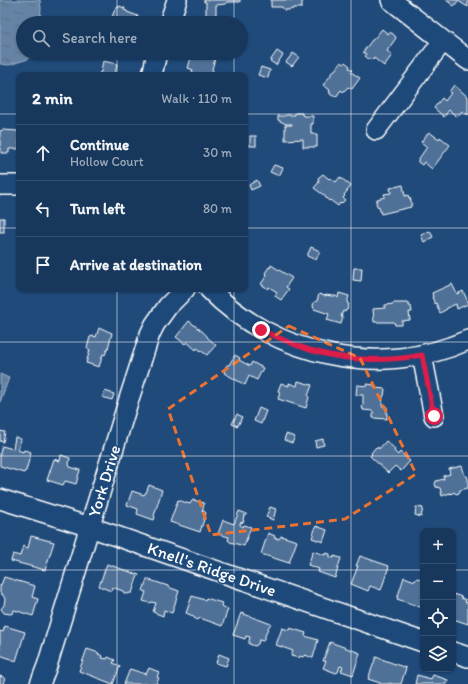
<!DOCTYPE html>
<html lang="en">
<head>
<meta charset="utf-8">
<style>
  body { margin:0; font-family:Itim,sans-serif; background:#203f62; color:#f1f3f6 }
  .controls { position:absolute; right:12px; bottom:12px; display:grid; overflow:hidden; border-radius:8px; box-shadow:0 1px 3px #0004 }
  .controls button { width:36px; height:36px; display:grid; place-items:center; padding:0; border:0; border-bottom:1px solid #365272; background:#17385c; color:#f1f3f6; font:20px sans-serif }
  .stop { position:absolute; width:12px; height:12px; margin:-9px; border:3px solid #e11d48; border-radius:50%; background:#fff }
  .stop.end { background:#e11d48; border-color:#fff; box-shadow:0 1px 4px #0008 }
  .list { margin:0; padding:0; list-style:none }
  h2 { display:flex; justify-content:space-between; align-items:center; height:52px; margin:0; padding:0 16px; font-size:17px }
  h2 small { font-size:13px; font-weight:400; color:#9eacbb }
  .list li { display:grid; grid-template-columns:26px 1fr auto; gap:12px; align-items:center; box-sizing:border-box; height:56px; padding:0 16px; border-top:1px solid #365272 }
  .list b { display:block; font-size:15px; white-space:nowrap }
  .list p { margin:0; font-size:13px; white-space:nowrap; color:#9eacbb }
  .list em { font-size:13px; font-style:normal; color:#9eacbb }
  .icon { flex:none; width:22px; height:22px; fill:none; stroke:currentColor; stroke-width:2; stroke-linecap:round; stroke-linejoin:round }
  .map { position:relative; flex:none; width:468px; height:684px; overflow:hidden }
  .search { position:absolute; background:#17385c; box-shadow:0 1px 3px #0004; left:16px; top:16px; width:232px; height:44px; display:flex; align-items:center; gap:10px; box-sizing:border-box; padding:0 14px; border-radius:22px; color:#9eacbb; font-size:15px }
  .panel { position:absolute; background:#17385c; box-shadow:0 1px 3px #0004; left:16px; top:72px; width:232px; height:220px; border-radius:8px }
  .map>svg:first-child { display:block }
  .water { fill:url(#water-ripples); stroke:#a3b5c8 }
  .building { fill:#507197; stroke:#fff }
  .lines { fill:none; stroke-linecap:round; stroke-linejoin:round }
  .minor-casing { stroke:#fff; stroke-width:22 }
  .minor { stroke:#1f4a7a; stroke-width:19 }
  .route { stroke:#e11d48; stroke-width:5 }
  .marked { fill:none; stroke:#eb7230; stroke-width:3; stroke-dasharray:8 5; stroke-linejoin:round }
  .grid { fill:none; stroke:#fff; stroke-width:1; stroke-opacity:0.55 }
  .labels { text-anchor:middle; stroke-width:3; stroke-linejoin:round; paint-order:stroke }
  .street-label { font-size:17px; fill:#fff; stroke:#1f4a7a }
</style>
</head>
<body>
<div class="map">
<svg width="468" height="684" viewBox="0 0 468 684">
  <defs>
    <pattern id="water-ripples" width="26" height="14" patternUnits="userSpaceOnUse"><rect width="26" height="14" fill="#6583a4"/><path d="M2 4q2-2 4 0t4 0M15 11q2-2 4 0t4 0" fill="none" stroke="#5b6d81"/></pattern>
  </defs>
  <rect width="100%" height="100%" fill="#1f4a7a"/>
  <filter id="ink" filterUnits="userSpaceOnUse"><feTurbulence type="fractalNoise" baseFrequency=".025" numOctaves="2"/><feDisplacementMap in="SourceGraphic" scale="8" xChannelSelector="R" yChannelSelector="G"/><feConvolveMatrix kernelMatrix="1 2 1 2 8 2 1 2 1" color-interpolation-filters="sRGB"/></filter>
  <g filter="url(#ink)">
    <g class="water">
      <path d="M0,0H40L41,8L40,23H23V53H32L28,59L9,65L0,64Z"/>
      <path d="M0,374L9,378L0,402Z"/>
    </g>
    <g class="building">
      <path d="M204,0H240V2H227V3H226L225,4L216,5V14L213,16H208L206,14V2H204Z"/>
      <path d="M271,0H304V1H302V8H293V9L288,10H284L282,7H271Z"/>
      <path d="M446,0H468V7L458,1L454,6Z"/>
      <path d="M119,6L125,8L124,10L127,11V12L138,16L136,23H110V21L111,18L112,17L116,7L118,8Z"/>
      <path d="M382,29L388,34L389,33H392L395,36L396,38L387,51L392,55L384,66L374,58L373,60L371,58L370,60L365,56L366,54L363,52L372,40L374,39Z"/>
      <path d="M277,51L283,55L276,65L270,61Z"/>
      <path d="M293,53L299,57L292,66L286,62Z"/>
      <path d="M192,54L202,58L203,56L207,57L208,56L214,58V59H215L212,69L214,73L213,75H191L193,70L188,68Z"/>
      <path d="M103,61L117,64L115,75H99L100,72H101Z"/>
      <path d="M341,62L344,64L345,62L350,66L349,68L353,70L351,72L360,78L352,89L348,87L343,92L341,90L336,97L335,96H333L330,94V92H329L330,90L323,85L331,75V73L333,71L335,70Z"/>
      <path d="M261,67L270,70L268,78L258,75Z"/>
      <path d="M454,85L468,97V115L462,111L457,117L449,110L444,117L434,108L442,98L445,101L451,93L449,92Z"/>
      <path d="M295,113H302V115H303V116H313V124H311V134H317V147H303V139L285,140V125H292V124H286L278,120V116H284L286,115H295Z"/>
      <path d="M3,130L18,131V134H19V148H18V149H9V153H1V149H0V131Z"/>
      <path d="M429,132L439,139L440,137L450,145L432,169L424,162L422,165L418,162V160L427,147L421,142Z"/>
      <rect x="250" y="136" width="6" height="10"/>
      <path d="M274,165L283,168L279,176L270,172Z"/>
      <path d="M323,174L329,179L330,178L336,182L340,177L351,186L344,195L345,196L343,198L345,200L341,204L340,203L338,206L330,200L329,201L325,197V196L314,188L319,182L318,178Z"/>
      <path d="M257,180L260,186L251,190L249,185Z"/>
      <path d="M403,185L405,196L408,195L409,198H410L412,204H411V207L381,214L379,207L377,206L376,202L377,200V199L385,197L384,194L391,193L390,188Z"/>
      <rect x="0" y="218" width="4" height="14"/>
      <path d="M430,231L433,237L424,242L421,235Z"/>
      <path d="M311,247L320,251L316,260L307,256Z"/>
      <path d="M271,265L292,278L286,287L289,289L281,300L275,296L277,292L269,287L268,289L261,284L267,275L265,273L269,267L270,268Z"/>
      <path d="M354,268H362L361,281L353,280Z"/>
      <path d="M452,284L457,294L463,291L468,302V304L457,309L456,304L447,308V309L440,313L436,303L435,304L432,297H433L432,293Z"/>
      <path d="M339,293L349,296L347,303L349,304L347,310H346L345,312L343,311L341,317H343L341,324L327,320L329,314L314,309L313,306L314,302H315L316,301H317L319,294L325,296L326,295L332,296H336L338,298Z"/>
      <path d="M393,303H409V306H411L412,312H409L410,320L402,321V325H395L394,322H374L373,309L385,308V305L393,304Z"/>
      <path d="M189,321L203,332L207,336V337L216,345L207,355L197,348L196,350L187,342L185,344L176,337Z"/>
      <path d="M99,328L103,330V329L112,333L108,348V347L105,355L103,354L99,367L86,363L90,350L87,348L90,337L93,336L96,337Z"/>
      <path d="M235,355L240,358L239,360L250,366L252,362L263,368L257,380L249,376L245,385L224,373L225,371L224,370L227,365H229Z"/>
      <path d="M298,381L312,385L308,396L309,397L306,408L278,399L280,392L278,391L281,383L289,386V383L297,386Z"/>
      <path d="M367,384L374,385L375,388L385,389L384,396H383L382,406L387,407V419L373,418V411L363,410V408H362L363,404V395H356L357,385L367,386Z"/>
      <path d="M105,391L114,394L112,400L102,397Z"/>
      <path d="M259,408L266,411L261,424L254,421Z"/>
      <path d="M237,414L242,417L238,426L232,424Z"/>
      <path d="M0,431L5,432L3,442L0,441Z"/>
      <path d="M286,434L295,437L292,443L284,440Z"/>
      <path d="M15,437L21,439L18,450L23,452L24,450L31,452L26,471H25L24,473L0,466V453L2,446L13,449Z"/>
      <path d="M323,439L324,445L316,447L315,441Z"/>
      <path d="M386,441L395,449L394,451L398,455L400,452L410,461L401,471L395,466L388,473L370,456L372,454L371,453L376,447L377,448L378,447L379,449Z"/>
      <path d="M61,455L70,458L69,464L70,467L80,470L76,484L65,481L63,485L47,480L54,459L60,461Z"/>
      <path d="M462,466L465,476H467L468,479V488L460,490L459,493L456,494L454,492L453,493L450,494V493L442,496L440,488L436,487L435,484L436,481L444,479L443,476L450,474L449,469Z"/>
      <path d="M149,485L162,490L154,516L155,517L154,520L137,514L138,509L127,505L132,491L144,495L145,493H146Z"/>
      <path d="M178,500L190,504L192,501L193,500L204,503V505L202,511H204L206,513L200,532L170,522Z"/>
      <path d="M270,507L276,509L273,520L266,517Z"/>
      <path d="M416,507L423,508L421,517L415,515Z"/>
      <path d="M239,511L247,514L244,516L243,519L244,522L240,523V525L243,527L244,525L251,527L244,546L230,542L228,540L229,537L218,534L223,520L234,524Z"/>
      <path d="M316,526L327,530L323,542L312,538Z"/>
      <path d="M268,533L275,536L274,538L279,539L281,536L297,541L289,563L261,554Z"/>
      <path d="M31,536L54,542L45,570L11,561L13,554L20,556L23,546L28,548Z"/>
      <path d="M313,551L325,555L326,553L330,554V557L334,558V556L341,558L335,578L318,572L319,569L308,565Z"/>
      <path d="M360,556L389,566L381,590L370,586L368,591L351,584L358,566H356Z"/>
      <path d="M107,564L139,575L137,578L132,593H130L128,594L124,593L123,591L112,587L111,591L99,586Z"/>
      <path d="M4,577L35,586L32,597L38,599L33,616L14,610L13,613L10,614L4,613L1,609L4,605L5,599L3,595L0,593V585H1Z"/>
      <path d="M404,577L415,581L417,578L423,580V608L397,599Z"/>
      <path d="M147,579L168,586V587L179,591L172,613L164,610L163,616L153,612L156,603L151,602L150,603L143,601L146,592L143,591Z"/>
      <path d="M453,594L462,597L461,598L466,600L465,602L468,603V624L453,619Z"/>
      <path d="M192,596L205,600L206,598L222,603L221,606L228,609L222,626L200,618L198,620L194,618L193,616L186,613Z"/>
      <path d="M241,613L271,624L269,626L263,641L259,640L258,644L255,646L249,644V641L250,637L246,636L245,639L233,635Z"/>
      <path d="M5,626L25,632L16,661L0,655V631L3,632Z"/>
      <path d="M282,628L289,630L290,628L306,633L305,636L318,640L313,658L305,655L303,657L300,656L299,658L291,656L293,651L276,645Z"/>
      <path d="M330,642L360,653L353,675L341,671L343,667L340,666L338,672L336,673L323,668L326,661H323Z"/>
      <path d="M87,649L99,653L98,654L103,656L102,658L107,659L108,657L115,660L113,663L120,666L113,684L79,671Z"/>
      <path d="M219,654L229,658L226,666L216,663Z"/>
      <path d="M376,657L406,668L401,684H393L389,683L388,684H380V683L368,679Z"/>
      <path d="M149,668L159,672L157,677L159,678L156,684H124L130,669L142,673H143L146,674Z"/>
      <path d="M417,675L431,679L433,675L448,680L446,684H415Z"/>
      <path d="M0,676L5,678L3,684H0Z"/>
    </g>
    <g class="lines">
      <defs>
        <g id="minor">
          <path d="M391,0L468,60"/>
          <path d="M169,23L177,0"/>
          <path d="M152,75L157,53"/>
          <path d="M376,130L443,41"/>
          <path d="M0,185H19"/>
          <path d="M209,289C275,357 381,379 468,340"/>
          <path d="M422,355L434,416"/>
          <path d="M0,499L90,527L423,642"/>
          <path d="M453,652L468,657"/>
          <path d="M40,684L47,666L128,402L150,334L155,324L168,306L185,289"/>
        </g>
      </defs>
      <use href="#minor" class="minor-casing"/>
      <use href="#minor" class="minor"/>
    </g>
  </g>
  <g class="lines" filter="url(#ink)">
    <path class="route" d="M261,330C277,337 293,345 310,350C346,361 385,362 422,355L434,416"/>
  </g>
  <path class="marked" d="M289,326L360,358L416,474L345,519L211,535L168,409Z"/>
  <path class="grid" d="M117,0V23M234,0V23M351,0V684M117,53V75M234,53V75M0,114H19M245,114H468M0,228H19M245,228H468M117,289V684M234,289V684M0,342H468M0,456H468M0,570H423M453,570H468"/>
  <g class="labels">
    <g class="street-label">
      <text transform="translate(104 481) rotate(-73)" y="6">York Drive</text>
      <text transform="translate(212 569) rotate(19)" y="6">Knell's Ridge Drive</text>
    </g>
  </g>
</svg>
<div class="controls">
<button>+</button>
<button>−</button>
<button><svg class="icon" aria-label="locate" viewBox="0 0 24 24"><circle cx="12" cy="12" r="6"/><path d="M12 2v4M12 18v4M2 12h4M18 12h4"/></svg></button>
<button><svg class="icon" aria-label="layers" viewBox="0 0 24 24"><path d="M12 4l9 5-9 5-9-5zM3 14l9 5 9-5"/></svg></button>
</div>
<div class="stop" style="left:434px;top:416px"></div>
<div class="stop end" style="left:261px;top:330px"></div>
<div class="search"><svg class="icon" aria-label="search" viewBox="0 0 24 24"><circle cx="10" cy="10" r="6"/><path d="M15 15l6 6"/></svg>Search here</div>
<section class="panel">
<h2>2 min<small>Walk · 110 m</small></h2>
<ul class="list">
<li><svg class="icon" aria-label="ahead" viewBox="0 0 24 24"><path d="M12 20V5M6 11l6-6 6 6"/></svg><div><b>Continue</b><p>Hollow Court</p></div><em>30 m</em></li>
<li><svg class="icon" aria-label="left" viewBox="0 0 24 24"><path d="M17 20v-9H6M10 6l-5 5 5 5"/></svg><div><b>Turn left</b></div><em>80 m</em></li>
<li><svg class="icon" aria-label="arrive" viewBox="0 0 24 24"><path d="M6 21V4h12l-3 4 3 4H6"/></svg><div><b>Arrive at destination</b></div></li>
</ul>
</section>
</div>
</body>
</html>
